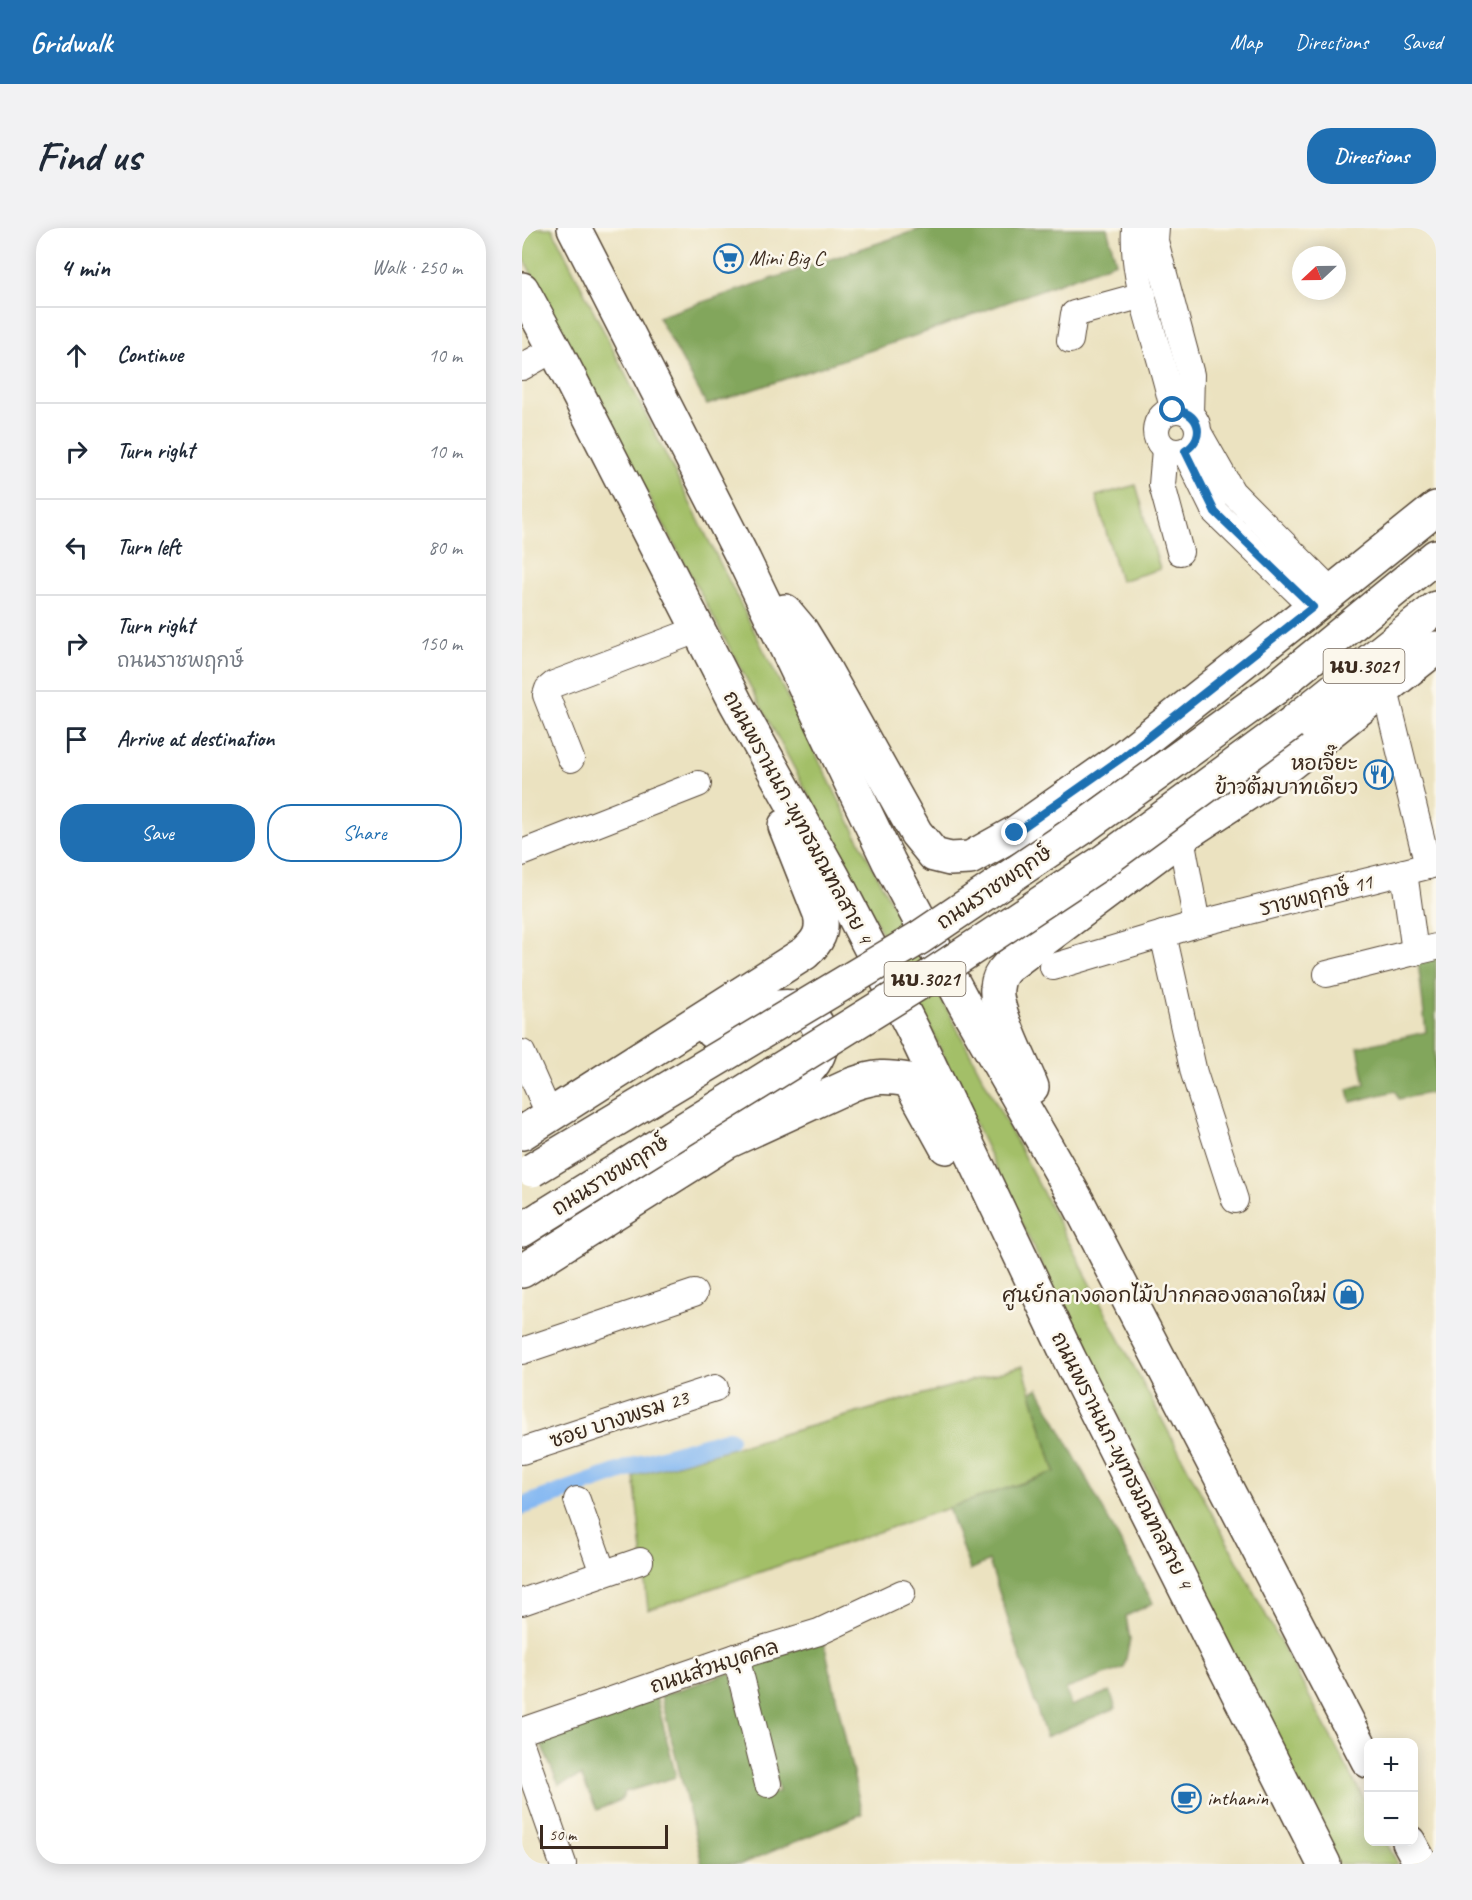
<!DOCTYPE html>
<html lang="en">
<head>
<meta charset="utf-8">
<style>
  body { margin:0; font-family:Caveat,"Playpen Sans Thai",sans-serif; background:#f2f2f3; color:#1f2937 }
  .controls { position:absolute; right:18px; bottom:18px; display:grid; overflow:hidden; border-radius:12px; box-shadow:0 3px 15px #0003 }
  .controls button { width:54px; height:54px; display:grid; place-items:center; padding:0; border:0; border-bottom:2px solid #e0e1e3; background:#fff; color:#1f2937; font:30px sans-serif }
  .compass { position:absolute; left:770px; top:18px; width:54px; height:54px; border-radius:50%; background:#fff; box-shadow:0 3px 15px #0003; rotate:248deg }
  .scale { position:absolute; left:18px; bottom:15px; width:128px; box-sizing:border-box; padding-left:6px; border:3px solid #3b2a1e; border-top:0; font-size:16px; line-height:21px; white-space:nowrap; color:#3b2a1e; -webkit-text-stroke:4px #fbf7ec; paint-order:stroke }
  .stop { position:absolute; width:18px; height:18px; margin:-14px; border:4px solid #1f6fb2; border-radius:50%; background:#fff }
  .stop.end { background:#1f6fb2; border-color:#fff; box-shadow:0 2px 6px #0008 }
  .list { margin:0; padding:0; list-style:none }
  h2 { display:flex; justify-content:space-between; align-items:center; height:78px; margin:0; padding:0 24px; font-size:26px }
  h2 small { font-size:20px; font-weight:400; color:#747a83 }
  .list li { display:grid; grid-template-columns:39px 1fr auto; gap:18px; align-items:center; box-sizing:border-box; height:96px; padding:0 24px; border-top:2px solid #e0e1e3 }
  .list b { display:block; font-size:22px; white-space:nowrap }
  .list p { margin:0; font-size:20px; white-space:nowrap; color:#747a83 }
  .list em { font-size:20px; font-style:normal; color:#747a83 }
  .actions { display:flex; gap:12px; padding:18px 24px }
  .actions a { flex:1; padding:14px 0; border:2px solid #1f6fb2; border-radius:24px; text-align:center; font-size:21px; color:#1f6fb2 }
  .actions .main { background:#1f6fb2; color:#fff }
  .icon { flex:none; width:33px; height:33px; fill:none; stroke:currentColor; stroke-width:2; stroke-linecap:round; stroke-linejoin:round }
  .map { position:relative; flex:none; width:914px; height:1636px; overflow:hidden; border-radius:24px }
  header { display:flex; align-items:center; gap:36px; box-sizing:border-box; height:84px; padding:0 30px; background:#1f6fb2; color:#fff }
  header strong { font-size:28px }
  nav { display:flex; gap:33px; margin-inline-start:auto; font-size:21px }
  .intro { display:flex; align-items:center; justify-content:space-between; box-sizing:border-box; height:144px; padding:0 36px }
  h1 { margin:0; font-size:42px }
  .button { padding:15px 27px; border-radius:24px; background:#1f6fb2; color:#fff; font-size:21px; font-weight:700 }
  main { display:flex; gap:36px; padding:0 36px }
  aside { flex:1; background:#fff; border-radius:24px; box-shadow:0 3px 15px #0003 }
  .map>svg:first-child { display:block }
  .green { fill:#a3bf67; stroke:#6f7442; stroke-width:1.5 }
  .forest { fill:#82a65c; stroke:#5e683d; stroke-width:1.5 }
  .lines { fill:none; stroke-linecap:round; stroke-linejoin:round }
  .canal { stroke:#84b8f2; stroke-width:18 }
  .minor-casing { stroke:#554636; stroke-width:28 }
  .major-casing { stroke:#554636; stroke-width:36 }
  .minor { stroke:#fff; stroke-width:26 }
  .major { stroke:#fff; stroke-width:33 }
  .major-bridge-casing { stroke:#554636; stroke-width:36; stroke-linecap:butt }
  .major-bridge { stroke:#fff; stroke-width:33 }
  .route { stroke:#1f6fb2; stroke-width:8 }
  .labels { text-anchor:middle; stroke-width:5; stroke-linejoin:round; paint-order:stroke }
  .shield { fill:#fbf7ec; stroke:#75685c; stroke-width:1.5 }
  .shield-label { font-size:20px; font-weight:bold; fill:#3b2a1e }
  .poi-label { font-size:21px; fill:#3b2a1e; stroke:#fbf7ec; text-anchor:start }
  .street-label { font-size:21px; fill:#3b2a1e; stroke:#fbf7ec }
</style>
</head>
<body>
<header>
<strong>Gridwalk</strong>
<nav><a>Map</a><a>Directions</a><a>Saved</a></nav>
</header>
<div class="intro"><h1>Find us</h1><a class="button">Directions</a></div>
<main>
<aside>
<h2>4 min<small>Walk · 250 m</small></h2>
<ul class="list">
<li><svg class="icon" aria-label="ahead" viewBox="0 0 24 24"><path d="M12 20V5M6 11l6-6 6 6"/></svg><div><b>Continue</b></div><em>10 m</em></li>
<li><svg class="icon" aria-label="right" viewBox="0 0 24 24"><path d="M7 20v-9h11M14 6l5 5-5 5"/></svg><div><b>Turn right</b></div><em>10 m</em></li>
<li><svg class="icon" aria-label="left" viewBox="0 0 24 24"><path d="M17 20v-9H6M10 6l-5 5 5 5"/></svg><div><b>Turn left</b></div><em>80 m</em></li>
<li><svg class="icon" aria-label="right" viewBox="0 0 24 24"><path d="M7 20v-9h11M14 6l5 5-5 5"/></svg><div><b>Turn right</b><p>ถนนราชพฤกษ์</p></div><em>150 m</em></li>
<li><svg class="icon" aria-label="arrive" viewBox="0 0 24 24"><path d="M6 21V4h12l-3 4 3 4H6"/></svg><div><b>Arrive at destination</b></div></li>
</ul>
<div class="actions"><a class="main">Save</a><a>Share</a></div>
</aside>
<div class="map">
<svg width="914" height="1636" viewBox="0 0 914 1636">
  <rect width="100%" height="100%" fill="#fbf7ec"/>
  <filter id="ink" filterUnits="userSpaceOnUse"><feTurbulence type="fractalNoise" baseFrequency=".0167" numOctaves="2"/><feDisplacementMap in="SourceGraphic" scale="12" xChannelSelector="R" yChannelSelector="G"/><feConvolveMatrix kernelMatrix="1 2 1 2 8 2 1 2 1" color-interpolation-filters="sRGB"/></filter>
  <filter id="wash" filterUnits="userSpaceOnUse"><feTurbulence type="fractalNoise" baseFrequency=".008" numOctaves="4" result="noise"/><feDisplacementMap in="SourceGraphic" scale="24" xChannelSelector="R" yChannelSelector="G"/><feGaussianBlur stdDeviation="1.35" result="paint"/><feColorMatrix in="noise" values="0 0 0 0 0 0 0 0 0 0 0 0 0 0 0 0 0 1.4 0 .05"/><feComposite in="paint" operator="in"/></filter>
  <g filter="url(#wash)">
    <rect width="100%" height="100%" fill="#ebe2c0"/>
    <g class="green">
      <path d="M0,0H30L348,634L619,1152L846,1579V1614H864L876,1636H812L765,1541L627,1250L515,1028L409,801L347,680L52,129L0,27Z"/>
      <path d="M614,257L638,341L598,353L574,268Z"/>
      <path d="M501,1138L533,1244L126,1382L112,1248Z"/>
    </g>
    <g class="forest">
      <path d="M401,0H585L594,34L407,103L185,177L136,89Z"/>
      <path d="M914,728L913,864L877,871L873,863L829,874L826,861L843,856L836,819L904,804L896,733Z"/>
      <path d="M516,1160L631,1375L604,1388L608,1412L602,1440L544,1461L549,1478L588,1463L594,1480L524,1509L467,1333L448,1342L426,1280L533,1244L509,1164Z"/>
      <path d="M302,1414L340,1586L220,1636H180L139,1468L209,1444L238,1567L257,1564L227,1433Z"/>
      <path d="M134,1468L154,1549L103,1564L99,1572L75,1582L59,1548L37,1557L16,1510Z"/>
    </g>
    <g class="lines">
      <path class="canal" d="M0,1278L119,1236L207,1211"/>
    </g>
  </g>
  <g filter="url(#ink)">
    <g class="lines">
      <defs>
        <g id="minor">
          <path d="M613,0C609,59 640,123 651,182"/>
          <path d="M634,0L633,13L669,147L668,186"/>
          <path d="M548,112L552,86L621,67"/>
          <path d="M0,139L32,121"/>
          <circle cx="655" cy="203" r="21"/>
          <path d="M676,204L710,264L810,364"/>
          <path d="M643,221L640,257L658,324"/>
          <path d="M663,223L693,284L791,379"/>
          <path d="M863,462L906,638"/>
          <path d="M49,531L24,467L26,461L32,456L175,402"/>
          <path d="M659,609L675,696"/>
          <path d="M0,625L176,556"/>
          <path d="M882,644L893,724L914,719"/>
          <path d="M641,706L672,845L713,972"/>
          <path d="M531,739L675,696L914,636"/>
          <path d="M805,746L893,724"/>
          <path d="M0,825L27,886"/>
          <path d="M0,1123L172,1065"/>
          <path d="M0,1223L193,1160"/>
          <path d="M55,1272L81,1345"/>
          <path d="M0,1374L118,1333"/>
          <path d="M214,1429L246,1556"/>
          <path d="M0,1503L214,1429L297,1404L380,1365"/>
          <path d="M0,1519L41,1636"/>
        </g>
        <g id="major">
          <path d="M52,0L222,332L367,634L443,777L556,974L846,1533"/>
          <path d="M0,61L36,127L214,475L312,650L391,802L547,1130L802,1636"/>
          <path d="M263,383L279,402L298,433L394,605L412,627L428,631L448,630L493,605L601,529L791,379L914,280"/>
          <path d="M752,461L914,328"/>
          <path d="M770,495L914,380"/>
          <path d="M190,804C220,791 284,753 298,805C302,820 296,831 286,842L224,883L209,907"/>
          <path d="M510,859C501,836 472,782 475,760C476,750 479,745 485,739L659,609L755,546L914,420"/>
          <path d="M0,905L283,725C296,713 302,704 298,686L263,598"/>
          <path d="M0,1002L22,988"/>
          <path d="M0,1043L205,914L331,856C354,848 363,848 387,852L424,919"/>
          <path d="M887,1614L899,1636"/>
        </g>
      </defs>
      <use href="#minor" class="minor-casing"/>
      <use href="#major" class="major-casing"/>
      <use href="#minor" class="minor"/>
      <use href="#major" class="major"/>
      <defs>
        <g id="major-bridge">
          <path d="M10,942L397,710L563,598L752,461"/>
          <path d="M22,988L407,749L582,633L770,495"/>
        </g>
      </defs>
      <use href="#major-bridge" class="major-bridge-casing"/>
      <use href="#major-bridge" class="major-bridge"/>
    </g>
  </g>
  <g class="lines" filter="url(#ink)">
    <path class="route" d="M493,605L601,529L791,379L693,284L663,223C686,209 676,182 651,182"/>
  </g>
  <defs>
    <symbol id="supermarket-ring" viewBox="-11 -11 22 22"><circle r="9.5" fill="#fbf7ec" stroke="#1f6fb2" stroke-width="1.5"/><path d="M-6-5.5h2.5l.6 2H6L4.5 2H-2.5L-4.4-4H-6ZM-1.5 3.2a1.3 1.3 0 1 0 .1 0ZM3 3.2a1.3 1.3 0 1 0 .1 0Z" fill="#1f6fb2"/></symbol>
    <symbol id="restaurant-ring" viewBox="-11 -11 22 22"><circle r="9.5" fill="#fbf7ec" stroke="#1f6fb2" stroke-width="1.5"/><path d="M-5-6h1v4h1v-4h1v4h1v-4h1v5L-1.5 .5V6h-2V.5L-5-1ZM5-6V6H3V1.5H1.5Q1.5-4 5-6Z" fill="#1f6fb2"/></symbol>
    <symbol id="shop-ring" viewBox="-11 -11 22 22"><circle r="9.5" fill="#fbf7ec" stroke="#1f6fb2" stroke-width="1.5"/><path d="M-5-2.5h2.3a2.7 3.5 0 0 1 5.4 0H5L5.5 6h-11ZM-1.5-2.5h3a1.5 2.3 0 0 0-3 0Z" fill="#1f6fb2"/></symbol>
    <symbol id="cafe-ring" viewBox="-11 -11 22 22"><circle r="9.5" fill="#fbf7ec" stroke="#1f6fb2" stroke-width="1.5"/><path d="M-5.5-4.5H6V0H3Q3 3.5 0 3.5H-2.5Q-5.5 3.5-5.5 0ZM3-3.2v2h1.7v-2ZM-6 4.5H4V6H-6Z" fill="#1f6fb2"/></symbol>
  </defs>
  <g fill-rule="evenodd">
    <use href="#supermarket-ring" x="190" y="14" width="33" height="33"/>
    <use href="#restaurant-ring" x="840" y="530" width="33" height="33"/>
    <use href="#shop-ring" x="810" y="1050" width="33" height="33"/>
    <use href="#cafe-ring" x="648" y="1554" width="33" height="33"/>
  </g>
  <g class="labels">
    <g class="shield">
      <rect x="801.5" y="421" width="81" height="34" rx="4.5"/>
      <rect x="362.5" y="734" width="81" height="34" rx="4.5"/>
    </g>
    <g class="shield-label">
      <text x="842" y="445">นบ.3021</text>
      <text x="403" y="758">นบ.3021</text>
    </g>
    <g class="poi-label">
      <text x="227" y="37">Mini Big C</text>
      <text x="836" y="542" text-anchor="end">หอเจี๊ยะ<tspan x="836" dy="24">ข้าวต้มบาทเดียว</tspan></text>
      <text x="805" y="1074" text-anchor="end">ศูนย์กลางดอกไม้ปากคลองตลาดใหม่</text>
      <text x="685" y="1577">inthanin</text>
    </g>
    <g class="street-label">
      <text transform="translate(276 589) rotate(61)" y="7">ถนนพรานนก-พุทธมณฑลสาย 4</text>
      <text transform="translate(472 659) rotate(-34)" y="7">ถนนราชพฤกษ์</text>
      <text transform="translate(794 667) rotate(-14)" y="7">ราชพฤกษ์ 11</text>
      <text transform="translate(88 947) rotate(-32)" y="7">ถนนราชพฤกษ์</text>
      <text transform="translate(97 1191) rotate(-18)" y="7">ซอย บางพรม 23</text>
      <text transform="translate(600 1232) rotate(63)" y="7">ถนนพรานนก-พุทธมณฑลสาย 4</text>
      <text transform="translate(192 1438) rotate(-18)" y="7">ถนนส่วนบุคคล</text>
    </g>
  </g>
</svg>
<div class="controls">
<button>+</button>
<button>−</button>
</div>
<svg class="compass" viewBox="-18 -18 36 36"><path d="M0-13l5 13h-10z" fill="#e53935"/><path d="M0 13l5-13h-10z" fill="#747a83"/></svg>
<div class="scale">50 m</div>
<div class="stop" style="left:651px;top:182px"></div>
<div class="stop end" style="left:493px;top:605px"></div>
</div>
</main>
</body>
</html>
